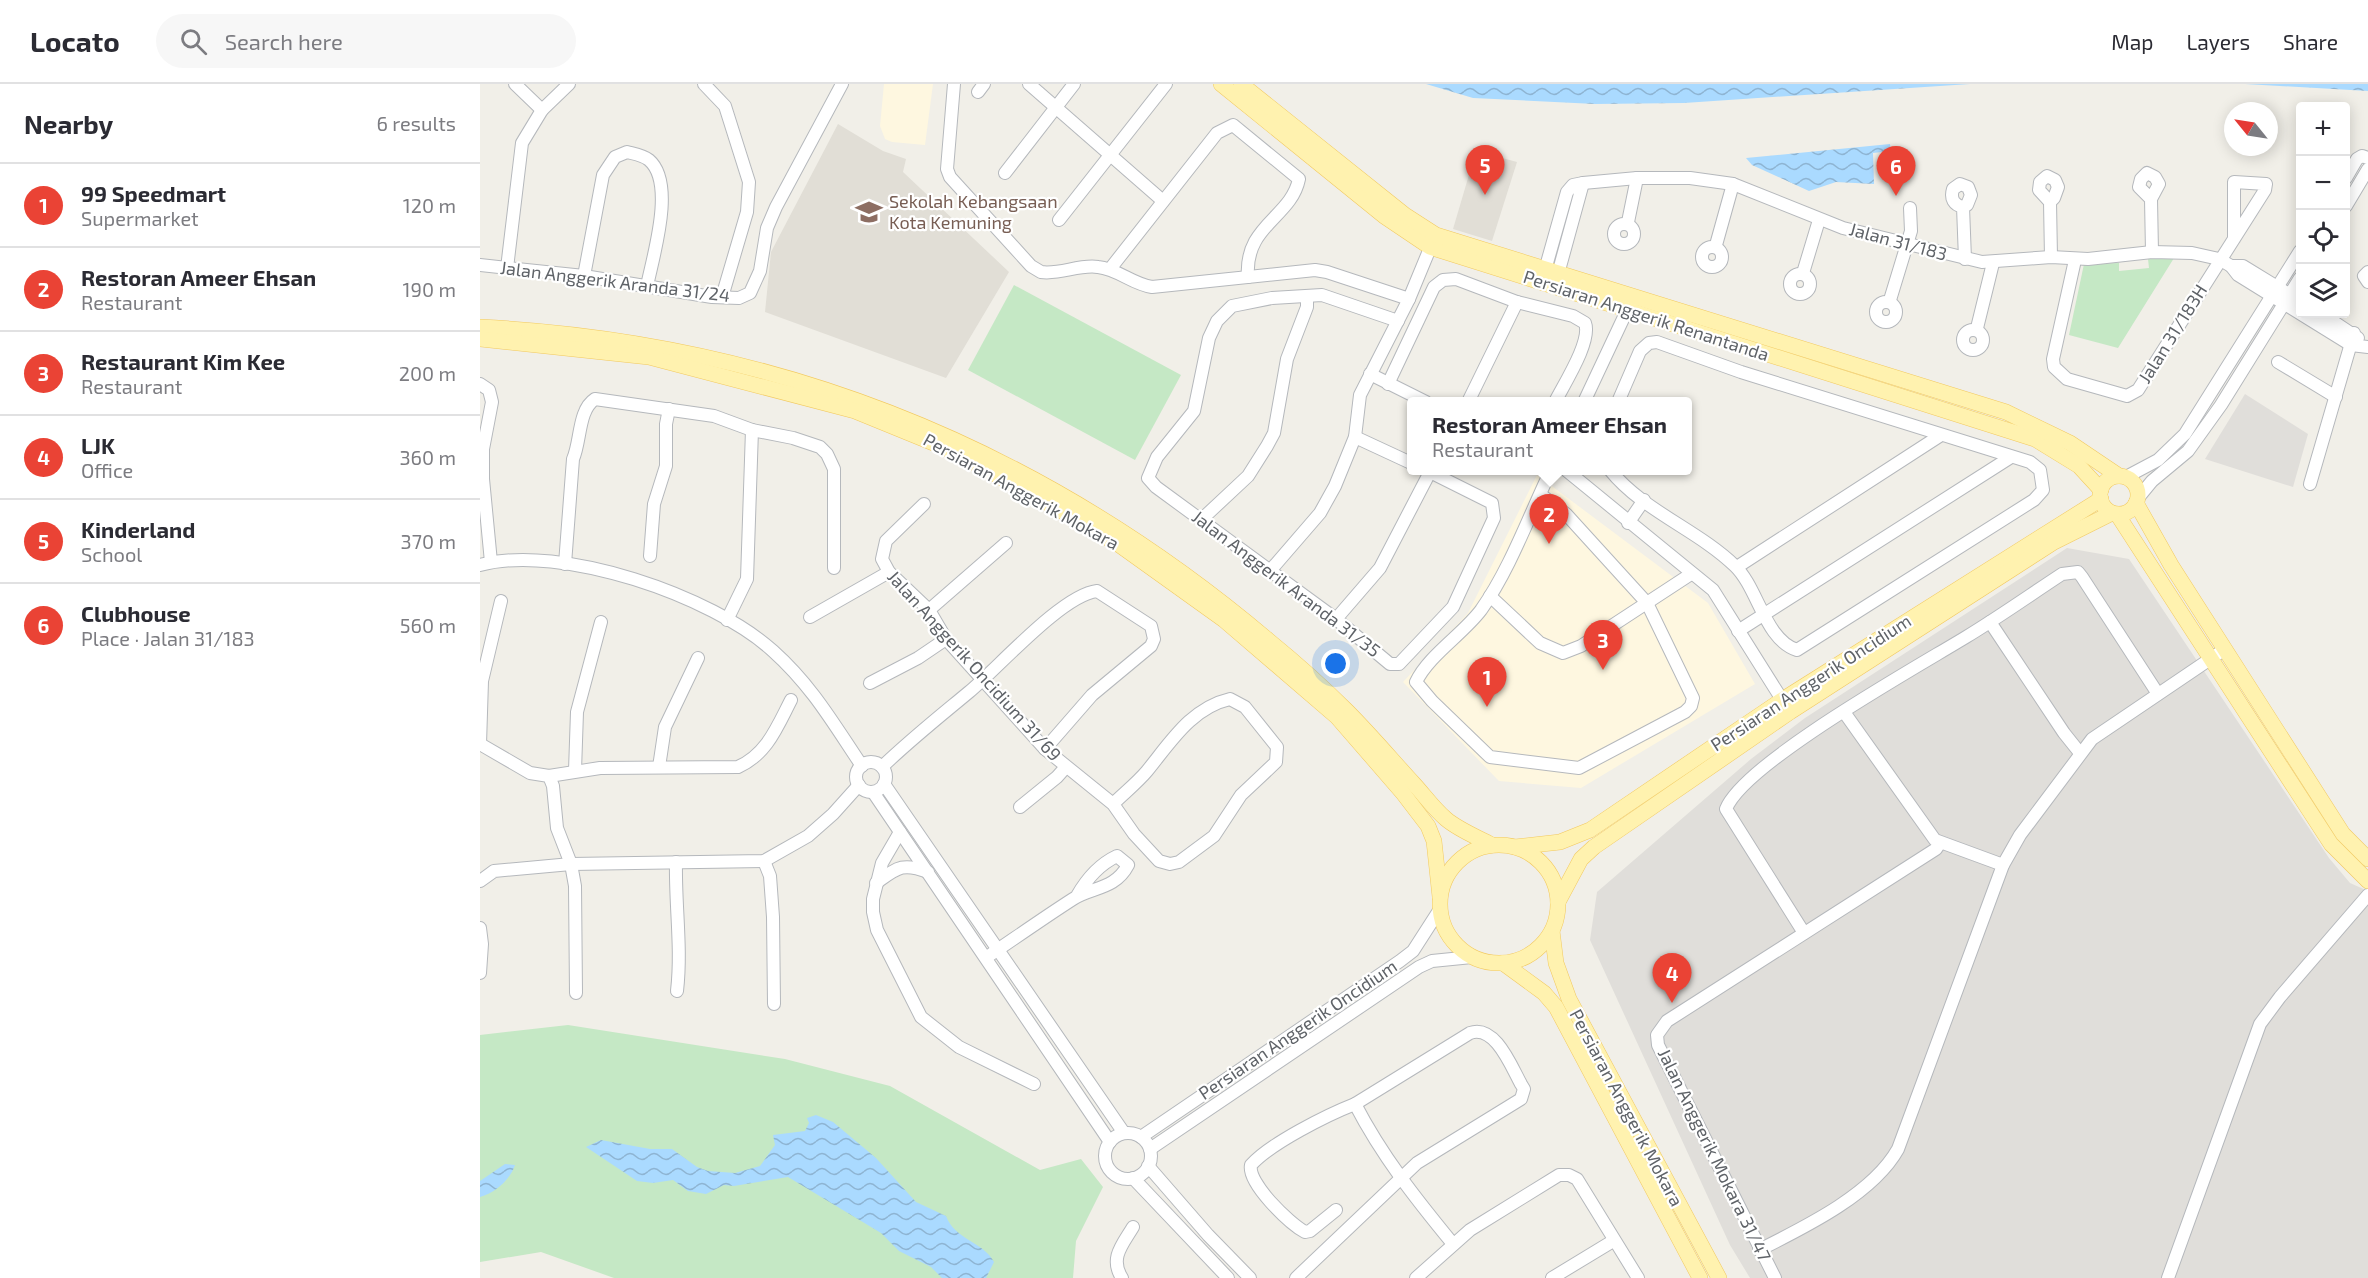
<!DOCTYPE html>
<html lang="en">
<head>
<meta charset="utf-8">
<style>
  body { margin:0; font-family:"Exo 2",sans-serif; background:#f7f7f7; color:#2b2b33 }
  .controls { position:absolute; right:18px; top:18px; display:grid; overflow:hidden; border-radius:6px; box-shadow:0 3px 15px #0003 }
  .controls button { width:54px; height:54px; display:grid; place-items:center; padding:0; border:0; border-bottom:2px solid #e1e1e2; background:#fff; color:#2b2b33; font:30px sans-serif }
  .compass { position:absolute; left:1744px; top:18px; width:54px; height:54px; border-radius:50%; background:#fff; box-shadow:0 3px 15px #0003; rotate:300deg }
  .you { position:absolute; left:856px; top:580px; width:21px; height:21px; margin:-15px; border:4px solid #fff; border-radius:50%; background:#1a73e8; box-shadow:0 0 0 9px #1a73e833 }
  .badge { display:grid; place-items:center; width:39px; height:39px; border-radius:50%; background:#ea4335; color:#fff; font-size:20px; font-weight:700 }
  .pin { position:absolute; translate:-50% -50px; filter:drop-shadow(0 2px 3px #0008) }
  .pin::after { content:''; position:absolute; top:32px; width:21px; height:18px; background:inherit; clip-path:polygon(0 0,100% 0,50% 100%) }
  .popup { position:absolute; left:927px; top:313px; width:285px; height:78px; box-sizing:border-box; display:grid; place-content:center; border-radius:6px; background:#fff; filter:drop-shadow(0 2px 4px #0005); font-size:20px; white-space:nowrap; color:#7c7c81 }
  .popup b { font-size:22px; color:#2b2b33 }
  .popup::after { content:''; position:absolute; left:50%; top:100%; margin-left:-12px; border:12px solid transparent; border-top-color:#fff }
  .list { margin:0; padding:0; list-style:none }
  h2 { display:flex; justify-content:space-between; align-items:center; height:78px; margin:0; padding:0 24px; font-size:26px }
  h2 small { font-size:20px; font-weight:400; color:#7c7c81 }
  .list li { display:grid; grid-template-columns:39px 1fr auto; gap:18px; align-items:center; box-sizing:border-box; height:84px; padding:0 24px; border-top:2px solid #e1e1e2 }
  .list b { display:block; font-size:22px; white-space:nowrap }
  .list p { margin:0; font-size:20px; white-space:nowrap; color:#7c7c81 }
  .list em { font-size:20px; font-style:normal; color:#7c7c81 }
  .icon { flex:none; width:33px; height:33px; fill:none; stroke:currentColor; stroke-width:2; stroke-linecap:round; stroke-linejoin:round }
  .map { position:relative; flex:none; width:1888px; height:1194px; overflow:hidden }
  header { display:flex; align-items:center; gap:36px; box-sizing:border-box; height:84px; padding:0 30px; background:#fff; border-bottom:2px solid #e1e1e2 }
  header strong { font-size:28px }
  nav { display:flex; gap:33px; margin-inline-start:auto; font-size:21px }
  .search { width:420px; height:54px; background:#f7f7f7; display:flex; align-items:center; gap:15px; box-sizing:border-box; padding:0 21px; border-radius:33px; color:#7c7c81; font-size:22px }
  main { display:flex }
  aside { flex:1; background:#fff }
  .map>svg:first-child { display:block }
  .commercial { fill:#fef7e0 }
  .industrial { fill:#e0deda }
  .education { fill:#e1ded6 }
  .green { fill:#c5e8c5 }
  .water { fill:url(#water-waves) }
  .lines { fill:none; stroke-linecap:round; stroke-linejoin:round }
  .minor-casing { stroke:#b5b8bc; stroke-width:14 }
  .major-casing { stroke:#f2c960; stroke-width:16 }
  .minor { stroke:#fff; stroke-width:12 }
  .major { stroke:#fff2af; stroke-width:15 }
  .labels { text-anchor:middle; stroke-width:4.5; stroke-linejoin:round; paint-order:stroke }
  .education-label { font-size:18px; fill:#785e54; stroke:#fff; text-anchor:start }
  .street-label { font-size:18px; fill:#5f6368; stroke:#fff }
</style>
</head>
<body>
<header>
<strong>Locato</strong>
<div class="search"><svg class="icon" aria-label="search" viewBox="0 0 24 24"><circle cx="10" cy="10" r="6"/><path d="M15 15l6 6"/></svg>Search here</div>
<nav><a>Map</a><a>Layers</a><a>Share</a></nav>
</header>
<main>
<aside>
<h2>Nearby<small>6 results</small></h2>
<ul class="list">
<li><span class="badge">1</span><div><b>99 Speedmart</b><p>Supermarket</p></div><em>120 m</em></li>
<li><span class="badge">2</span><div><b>Restoran Ameer Ehsan</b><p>Restaurant</p></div><em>190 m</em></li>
<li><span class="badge">3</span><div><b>Restaurant Kim Kee</b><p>Restaurant</p></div><em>200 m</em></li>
<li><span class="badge">4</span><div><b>LJK</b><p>Office</p></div><em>360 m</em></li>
<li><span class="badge">5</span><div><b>Kinderland</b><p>School</p></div><em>370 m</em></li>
<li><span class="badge">6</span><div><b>Clubhouse</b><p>Place · Jalan 31/183</p></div><em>560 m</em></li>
</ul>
</aside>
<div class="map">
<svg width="1888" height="1194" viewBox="0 0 1888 1194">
  <defs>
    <pattern id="water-waves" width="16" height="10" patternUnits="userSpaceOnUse" patternTransform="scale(1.5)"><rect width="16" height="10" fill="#aadaff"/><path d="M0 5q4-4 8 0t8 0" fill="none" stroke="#8eb4d2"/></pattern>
  </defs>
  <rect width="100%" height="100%" fill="#f1efe8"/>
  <g class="commercial">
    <path d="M404,0H453L445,61L412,58L405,55L400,42Z"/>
    <path d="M1057,391L1228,519L1275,600L1101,704L1019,697L923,598L988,529Z"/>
  </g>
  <g class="industrial">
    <path d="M1765,310L1828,350L1813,403L1725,375Z"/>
    <path d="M1587,464L1649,475L1849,774L1870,799L1888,807V1194H1270L1250,1161L1110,856L1117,808L1271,675L1325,634Z"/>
  </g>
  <g class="education">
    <path d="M358,40L403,67L426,75L423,88L529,188L466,294L285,228L291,168Z"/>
    <path d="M996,67L1037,78L1012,157L973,145Z"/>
  </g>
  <g class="green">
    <path d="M1683,172L1694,174L1638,264L1589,251L1604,180L1639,179V187L1669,184L1668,175Z"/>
    <path d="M534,201L701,291L655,376L488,286Z"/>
    <path d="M88,941L305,975L410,1002L560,1086L601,1075L623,1103L596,1157L593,1194H134L61,1168L0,1178V951Z"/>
  </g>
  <g class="water">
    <path d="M946,0H1490L1204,19L1115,20L993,14Z"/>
    <path d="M1765,0H1888V7Z"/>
    <path d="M1410,60L1411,67L1393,69L1394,100L1356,98L1329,107L1272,81L1266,74Z"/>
    <path d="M336,1031L353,1038L396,1074L436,1118L466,1132C475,1156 504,1158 514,1178L506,1194H462L451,1183L419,1167L401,1149L308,1093L254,1102L244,1101L226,1110L208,1107L193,1096L173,1099L157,1097L106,1063L121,1056L170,1065H192L217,1083L228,1087L255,1089L280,1082L295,1061L293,1051L325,1047L329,1039L327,1034Z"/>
    <path d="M25,1080L35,1081C30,1096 15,1109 0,1113V1097Z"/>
  </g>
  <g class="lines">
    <defs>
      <g id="minor">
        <path d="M35,0L62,26"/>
        <path d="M224,0L245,22L269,98L267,128L242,213"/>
        <path d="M474,0L467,85L470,93L551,182L561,188C580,191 599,180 618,183C638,185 652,200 672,203L835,186L847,188L929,215"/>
        <path d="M549,0L683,117"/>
        <path d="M498,8L504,0"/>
        <path d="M525,89L594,0"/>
        <path d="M1866,94L1877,75L1882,72L1888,74"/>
        <path d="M1103,99L1157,94H1210L1253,100L1363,144L1502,178L1571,173L1608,175L1672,168L1712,169L1739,175L1751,182H1763L1820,217"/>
        <path d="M1671,115L1659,103L1661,95L1667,89L1675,93L1679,100L1671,115L1672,168"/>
        <path d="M1570,118L1559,106L1560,98L1567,92L1575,96L1578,103L1574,114L1570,118L1571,173"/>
        <path d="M1866,122L1888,85"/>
        <path d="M1483,123C1474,121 1470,115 1473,105L1480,100L1488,103L1491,111L1487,121L1483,123L1485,175"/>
        <path d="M579,136L686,0"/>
        <path d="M1148,138L1157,94"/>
        <circle cx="1144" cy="150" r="10"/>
        <path d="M1236,161L1253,100"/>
        <circle cx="1232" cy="173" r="10"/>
        <path d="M1595,176L1573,275L1574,283L1587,295L1647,312L1658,306L1785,106L1786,100L1754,98V155"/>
        <path d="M0,181L104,192L232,213L259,214L270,209L280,187L287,144L296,123L362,0"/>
        <path d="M1751,182L1758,191L1871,261L1888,263"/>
        <path d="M27,184L42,59L62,26L89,0"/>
        <path d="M630,185L737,49L753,41L819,95C811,134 764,141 768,193"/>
        <path d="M1065,186L1087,108L1093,101L1103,99L1078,190"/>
        <path d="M1888,188L1884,192L1888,198"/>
        <path d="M1323,189L1339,136"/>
        <circle cx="1320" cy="200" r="10"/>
        <path d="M104,192L123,91L135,73L147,68C155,70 163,71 169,76C196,99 173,172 167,202"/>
        <path d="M1410,216L1431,147L1430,124"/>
        <circle cx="1406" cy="228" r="10"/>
        <path d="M1842,230L1878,254"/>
        <path d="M918,237L842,211L792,214L752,222L737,237L729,254L714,327L677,373L668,394L676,403L856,535L910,580H919L973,523L1014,434L1012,419L946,386"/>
        <path d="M1497,244L1513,179"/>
        <circle cx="1493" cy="256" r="10"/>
        <path d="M1798,278L1856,313"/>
        <path d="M890,290L946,318"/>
        <path d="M0,300L9,306L12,318L3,365V395L11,478"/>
        <path d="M908,300L954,203L963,196L976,195L1037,218L1093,232L1105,239C1112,257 1084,300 1075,318"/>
        <path d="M988,318L1037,218"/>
        <path d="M1104,318L1151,218"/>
        <path d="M875,353L931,379"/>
        <path d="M1086,386L1233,506L1306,622"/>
        <path d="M1130,386C1163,427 1218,446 1255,482C1278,504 1285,556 1317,566L1554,416L1563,406L1560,386L1550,378L1261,288L1177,258L1169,259L1160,267L1138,318"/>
        <path d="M1646,393L1678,376L1705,350L1820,167"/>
        <path d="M1830,400L1874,249"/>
        <path d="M1060,410L1086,430L1167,519L1213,614L1211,622L1205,628L1099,684L1010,673L952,617L936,598C948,572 983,550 1001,526C1030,485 1049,432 1071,386"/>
        <path d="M1658,414L1672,397L1708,367L1741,321L1820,194"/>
        <path d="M444,420L406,457L402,475L409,488L449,526L466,555L565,665L633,720L654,750L679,777L690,780L699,778L734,752L761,711L796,678L797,663L765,623L750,615C711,624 690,659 667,687C657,699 644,709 633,720"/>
        <path d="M722,435L768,392L787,362L794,349L807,275L827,223V213"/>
        <path d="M1148,439L1164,416"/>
        <path d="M170,472L174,420L186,382V340L189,325"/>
        <path d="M85,480L93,375C101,357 98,326 115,315L234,332L272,346L313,354L340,363L347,370L354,385V484"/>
        <path d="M0,481C80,459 233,512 293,567C332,602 353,639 382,682"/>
        <path d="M1257,483L1461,351"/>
        <path d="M789,488L840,429L855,402L875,353L880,311L929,215L953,157"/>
        <path d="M1010,512L1060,559L1083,569L1101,562L1211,490"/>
        <path d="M449,526L526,459"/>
        <path d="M330,533L409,488"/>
        <path d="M856,535L900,484L950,388"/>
        <path d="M247,536L267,495L272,346"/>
        <path d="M1510,538L1584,649L1600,669"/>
        <path d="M1258,547L1531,373"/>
        <path d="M390,599L438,574L466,555"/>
        <path d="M1364,628L1455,756L1523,781"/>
        <path d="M0,660L50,689L69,692L73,702L77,744L91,780L95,802L96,909"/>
        <path d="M0,660L2,597L21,517"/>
        <circle cx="391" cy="693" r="15"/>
        <path d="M179,683L185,643L218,574"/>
        <path d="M402,683C430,656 459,633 489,608C518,584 582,511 617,507L671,542L674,555L671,562L612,611L565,665"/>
        <path d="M95,687L97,628L121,538"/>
        <path d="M69,692L120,684L258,683C287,670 297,643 311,616"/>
        <path d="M404,700L644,1049"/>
        <path d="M393,708L630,1058"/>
        <path d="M540,723L577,693L585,684"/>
        <path d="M420,748L402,779L393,815V828L397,846L441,933L479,963L554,1000"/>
        <path d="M284,777L290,792L293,833L294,920"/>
        <path d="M196,778C195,821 202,864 197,907"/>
        <path d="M0,797L14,787L91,780L284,777L328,752L353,730L379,701"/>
        <path d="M396,799C417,784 422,778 448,788"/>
        <path d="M0,844L2,860L0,889"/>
        <path d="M1324,849L1246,725C1264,679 1437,583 1486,553C1519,533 1550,511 1582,490L1598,488L1602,493L1678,610"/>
        <path d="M510,871C538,852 565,833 593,815C611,803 635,806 648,781L637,772C620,780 606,796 597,812"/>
        <path d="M875,1020C902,1072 936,1115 973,1160"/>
        <circle cx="648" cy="1072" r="23"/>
        <path d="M661,1053L920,877L933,867L960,825"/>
        <path d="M670,1065L939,883L952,877L992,873"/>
        <path d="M668,1082L728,1151L770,1194"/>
        <path d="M653,1094L748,1194"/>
        <path d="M1279,1166C1325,1143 1393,1110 1418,1065L1523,781L1540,751L1612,655L1745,565"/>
        <path d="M642,1194C629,1174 643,1160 653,1143"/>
        <path d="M816,1194L937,1079L1041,1015L1044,1005L1041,1000C1031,982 1015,940 990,949L875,1020C847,1031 791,1059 771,1081C767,1099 809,1139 825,1148L830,1147L856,1126"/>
        <path d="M936,1194L990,1146L1079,1091H1089L1097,1095L1158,1194"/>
        <path d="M1072,1194L1133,1157"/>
        <path d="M1295,1194L1178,961L1177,951L1187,937L1456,765L1460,759"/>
        <path d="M1688,1194L1780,940L1800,913L1888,811"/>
      </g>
      <g id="major">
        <path d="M741,0L904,132L950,163L1555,355L1599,382L1621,406"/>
        <path d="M761,0L925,131L956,151L1526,328L1590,359L1639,392"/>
        <path d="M0,243C297,258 561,364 788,556C815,578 842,602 867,627C890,650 912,676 934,700C945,712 954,725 966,735C979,746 997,753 1012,761"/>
        <path d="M0,255L169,273L375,327L473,367L575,423L638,460L744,536L857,633L922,708L948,742L954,757L960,813"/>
        <circle cx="1639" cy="411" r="19"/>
        <path d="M1656,419L1691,481L1863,750L1888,775"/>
        <path d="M1637,430L1851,760L1888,797"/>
        <circle cx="1019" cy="820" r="59"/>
        <path d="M1035,763L1080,758L1110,746L1302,616L1621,415"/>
        <path d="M1078,818L1101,775L1114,763L1310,628L1574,458L1632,429"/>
        <path d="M1072,847L1076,879L1089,915L1239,1194"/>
        <path d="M1023,879L1064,909L1076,923L1220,1194"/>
      </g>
    </defs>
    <use href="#minor" class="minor-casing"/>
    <use href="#major" class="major-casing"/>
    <use href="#minor" class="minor"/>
    <use href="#major" class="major"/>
  </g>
  <defs>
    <symbol id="school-bare" viewBox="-9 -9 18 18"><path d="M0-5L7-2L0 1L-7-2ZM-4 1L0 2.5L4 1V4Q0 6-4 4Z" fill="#8d6e63" stroke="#fff" stroke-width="2.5" paint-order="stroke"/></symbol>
  </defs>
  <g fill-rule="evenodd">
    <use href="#school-bare" x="370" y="109" width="38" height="38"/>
  </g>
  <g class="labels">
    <g class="education-label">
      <text x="409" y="124">Sekolah Kebangsaan<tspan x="409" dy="21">Kota Kemuning</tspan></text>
    </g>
    <g class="street-label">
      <text transform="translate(1418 158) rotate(15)" y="6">Jalan 31/183</text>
      <text transform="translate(135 198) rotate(7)" y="6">Jalan Anggerik Aranda 31/24</text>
      <text transform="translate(1166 232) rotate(18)" y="6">Persiaran Anggerik Renantanda</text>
      <text transform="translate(1693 250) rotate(-58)" y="6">Jalan 31/183H</text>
      <text transform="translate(541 408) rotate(29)" y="6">Persiaran Anggerik Mokara</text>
      <text transform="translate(806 500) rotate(37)" y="6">Jalan Anggerik Aranda 31/35</text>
      <text transform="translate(494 582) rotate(48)" y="6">Jalan Anggerik Oncidium 31/69</text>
      <text transform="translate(1331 599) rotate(-33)" y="6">Persiaran Anggerik Oncidium</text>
      <text transform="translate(818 946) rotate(-34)" y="6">Persiaran Anggerik Oncidium</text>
      <text transform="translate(1146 1024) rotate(62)" y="6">Persiaran Anggerik Mokara</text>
      <text transform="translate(1234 1071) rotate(64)" y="6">Jalan Anggerik Mokara 31/47</text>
    </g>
  </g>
</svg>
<div class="controls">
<button>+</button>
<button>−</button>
<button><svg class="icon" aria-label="locate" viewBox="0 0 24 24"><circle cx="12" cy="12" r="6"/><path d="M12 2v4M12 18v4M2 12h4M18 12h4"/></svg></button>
<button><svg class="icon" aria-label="layers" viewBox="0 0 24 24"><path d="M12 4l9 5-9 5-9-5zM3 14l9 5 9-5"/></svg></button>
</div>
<svg class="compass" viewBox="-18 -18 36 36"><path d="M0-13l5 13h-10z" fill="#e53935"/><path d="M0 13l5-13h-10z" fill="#7c7c81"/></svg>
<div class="you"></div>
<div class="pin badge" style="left:1007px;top:623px">1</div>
<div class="pin badge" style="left:1069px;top:460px">2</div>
<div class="popup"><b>Restoran Ameer Ehsan</b>Restaurant</div>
<div class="pin badge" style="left:1123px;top:586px">3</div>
<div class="pin badge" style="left:1192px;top:919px">4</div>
<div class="pin badge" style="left:1005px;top:111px">5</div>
<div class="pin badge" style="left:1416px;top:112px">6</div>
</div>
</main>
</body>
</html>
